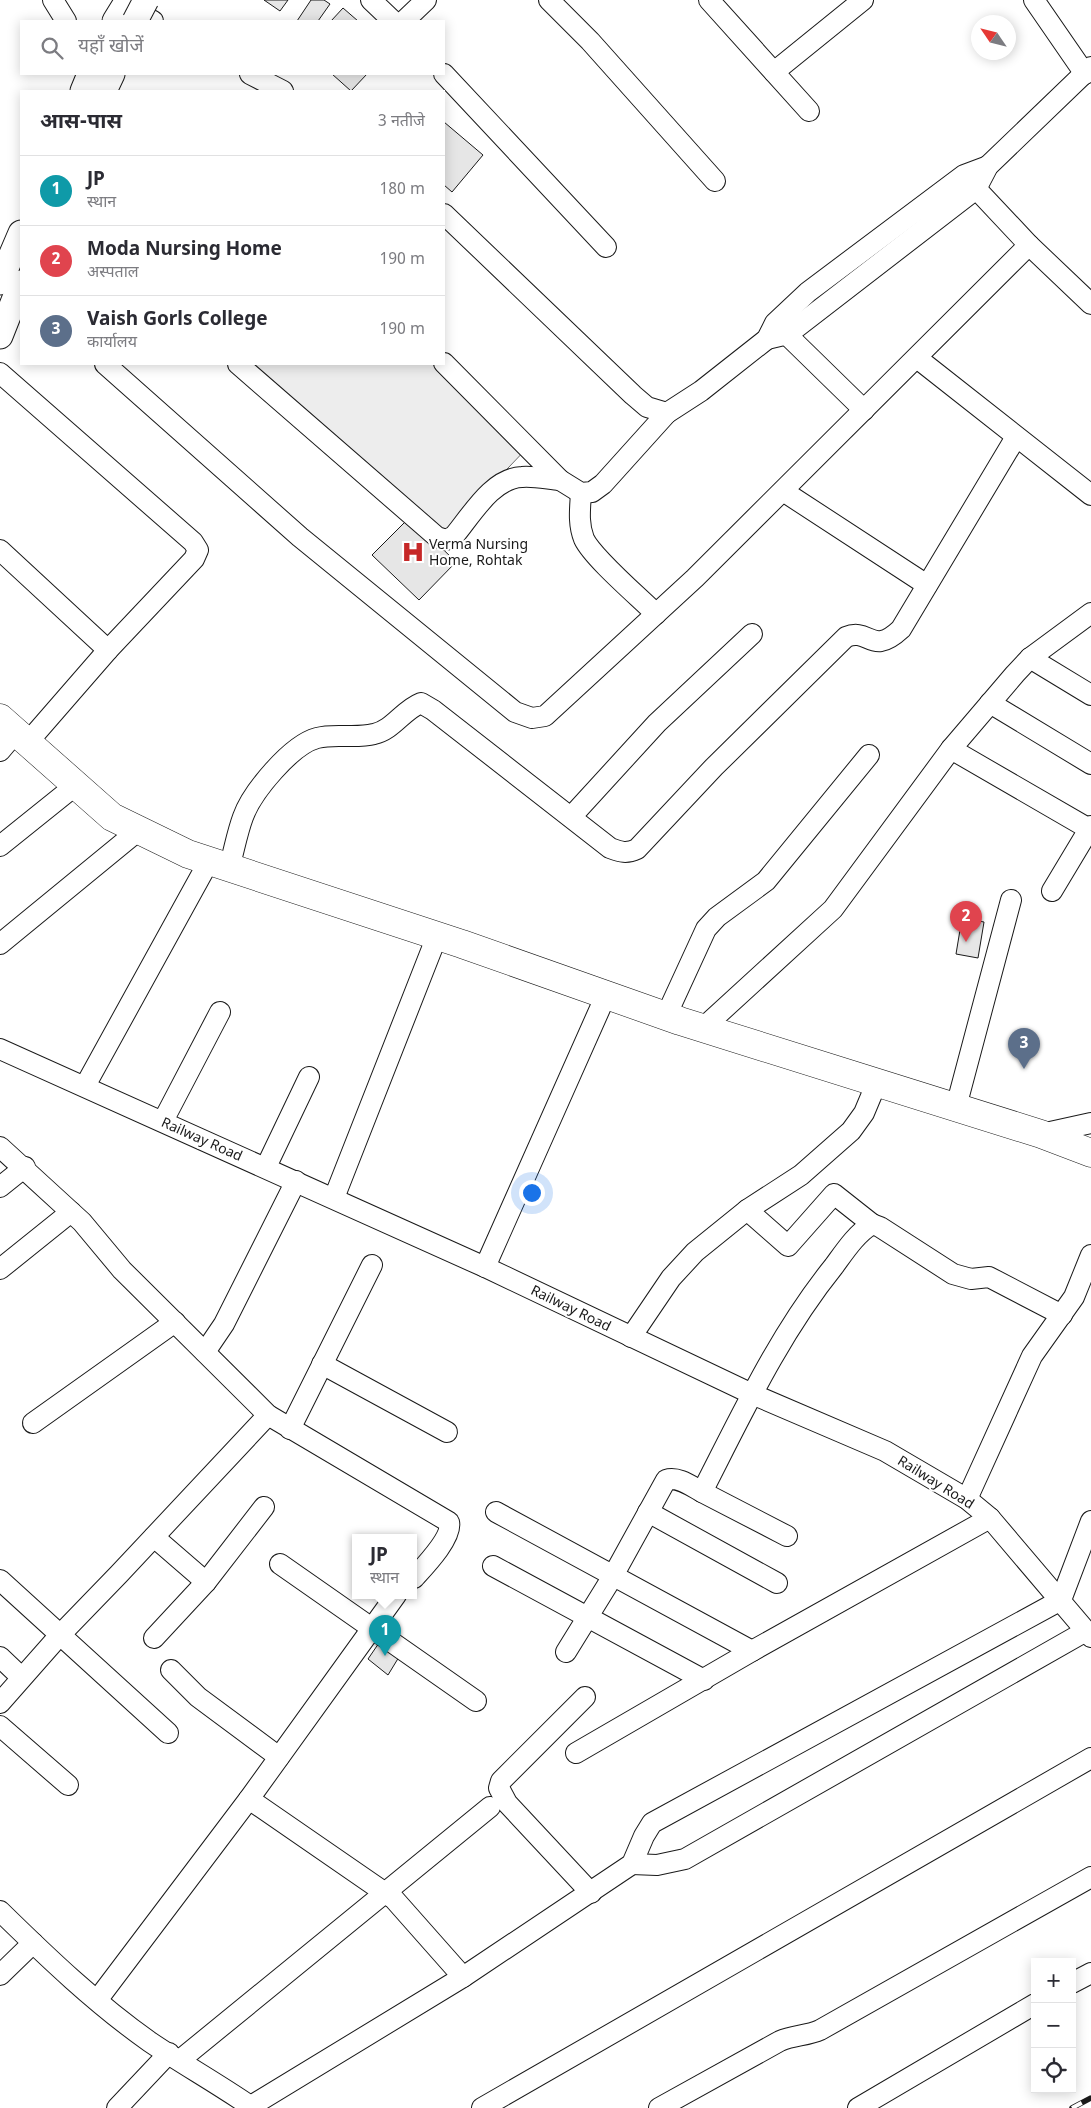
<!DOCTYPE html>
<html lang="hi">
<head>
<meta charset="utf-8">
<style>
  body { margin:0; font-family:Georgia,"Noto Sans Devanagari",serif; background:#f2f2f3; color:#2b2b33 }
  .controls { position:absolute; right:15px; bottom:15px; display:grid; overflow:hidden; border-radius:0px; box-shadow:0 2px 12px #0003 }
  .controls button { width:45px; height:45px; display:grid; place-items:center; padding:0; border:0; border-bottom:1px solid #e1e1e2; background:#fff; color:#2b2b33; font:25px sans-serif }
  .compass { position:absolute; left:971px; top:15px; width:45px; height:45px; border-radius:50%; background:#fff; box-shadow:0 2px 12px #0003; rotate:305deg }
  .you { position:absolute; left:531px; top:1192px; width:18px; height:18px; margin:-12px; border:4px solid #fff; border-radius:50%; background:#1a73e8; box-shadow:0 0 0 8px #1a73e833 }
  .badge { display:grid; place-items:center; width:32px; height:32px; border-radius:50%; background:#7c3aed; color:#fff; font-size:16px; font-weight:700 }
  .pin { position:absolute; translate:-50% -41px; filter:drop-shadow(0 1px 2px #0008) }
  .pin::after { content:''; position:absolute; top:26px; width:18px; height:15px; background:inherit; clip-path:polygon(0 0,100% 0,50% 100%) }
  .popup { position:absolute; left:352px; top:1534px; width:65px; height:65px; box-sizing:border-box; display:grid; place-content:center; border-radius:0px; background:#fff; filter:drop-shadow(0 1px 4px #0005); font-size:16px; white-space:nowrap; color:#7c7c81 }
  .popup b { font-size:19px; color:#2b2b33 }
  .popup::after { content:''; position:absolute; left:50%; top:100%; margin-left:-10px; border:10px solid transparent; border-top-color:#fff }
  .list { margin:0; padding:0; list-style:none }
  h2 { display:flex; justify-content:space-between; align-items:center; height:65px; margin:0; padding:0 20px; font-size:21px }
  h2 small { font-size:16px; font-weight:400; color:#7c7c81 }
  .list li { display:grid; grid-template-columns:32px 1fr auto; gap:15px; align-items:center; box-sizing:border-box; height:70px; padding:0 20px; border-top:1px solid #e1e1e2 }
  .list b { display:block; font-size:19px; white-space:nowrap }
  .list p { margin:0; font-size:16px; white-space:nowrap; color:#7c7c81 }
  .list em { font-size:16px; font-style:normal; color:#7c7c81 }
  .icon { flex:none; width:28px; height:28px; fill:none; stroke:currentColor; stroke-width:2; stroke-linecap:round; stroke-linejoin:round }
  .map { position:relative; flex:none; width:1091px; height:2108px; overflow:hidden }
  .search { position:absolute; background:#fff; box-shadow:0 2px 12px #0003; left:20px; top:20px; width:425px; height:55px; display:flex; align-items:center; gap:12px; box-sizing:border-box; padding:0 18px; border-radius:0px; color:#7c7c81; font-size:19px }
  .panel { position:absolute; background:#fff; box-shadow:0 2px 12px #0003; left:20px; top:90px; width:425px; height:275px; border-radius:0px }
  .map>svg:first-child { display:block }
  .built { fill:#ededed; stroke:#6a6a6a }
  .building { fill:#e6e6e6; stroke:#1a1a1a }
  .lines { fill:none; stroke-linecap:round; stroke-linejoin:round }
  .minor-casing { stroke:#1a1a1a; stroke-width:22 }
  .major-casing { stroke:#1a1a1a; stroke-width:27 }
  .highway-casing { stroke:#1a1a1a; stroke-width:29 }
  .minor { stroke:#fff; stroke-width:20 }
  .major { stroke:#fff; stroke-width:25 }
  .highway { stroke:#fff; stroke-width:28 }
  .rail-casing { stroke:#1a1a1a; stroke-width:5.5 }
  .rail { stroke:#fff; stroke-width:4; stroke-dasharray:11; stroke-linecap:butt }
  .major-bridge-casing { stroke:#1a1a1a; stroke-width:27; stroke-linecap:butt }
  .major-bridge { stroke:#fff; stroke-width:25 }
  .labels { text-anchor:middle; stroke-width:4; stroke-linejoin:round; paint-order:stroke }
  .poi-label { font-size:14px; fill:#1a1a1a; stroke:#fff; text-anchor:start }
  .street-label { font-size:14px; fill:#1a1a1a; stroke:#fff }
</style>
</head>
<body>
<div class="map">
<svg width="1091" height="2108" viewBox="0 0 1091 2108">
  <rect width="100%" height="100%" fill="#fff"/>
  <path class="built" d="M251,364H443L530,445L445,534Z"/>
  <g class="building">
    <path d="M264,0H288L280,11Z"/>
    <path d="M311,0H324L330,4L318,21H297Z"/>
    <path d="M343,8L358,21H331Z"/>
    <path d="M332,74H367L351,91Z"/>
    <path d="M444,122L483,155L452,192L444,185Z"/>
    <path d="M410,517L456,562L419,600L372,555Z"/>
    <path d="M962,918L984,922L978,958L956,954Z"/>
    <path d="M381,1640L402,1652L388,1675L368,1659Z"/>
  </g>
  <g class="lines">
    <defs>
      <g id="minor">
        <path d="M53,0L66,21"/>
        <path d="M371,0L393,21"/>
        <path d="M549,0L590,41L715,181"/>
        <path d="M709,0L809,111"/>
        <path d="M1034,0L1085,74"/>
        <path d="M124,15H142L153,21"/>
        <path d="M404,21L426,0"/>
        <path d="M774,72L863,0"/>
        <path d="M250,74L283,91"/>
        <path d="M444,74L606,247"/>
        <path d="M967,179L1029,245L1091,304"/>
        <path d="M444,214L633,395L647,407L667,413L701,391L767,339L775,323L808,292L964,175L988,166"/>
        <path d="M778,326L864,410"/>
        <path d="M767,339L788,334L976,189L988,166L1091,67"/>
        <path d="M917,358L1091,495"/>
        <path d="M444,363L560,480L581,493L592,492L603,484L667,413"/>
        <path d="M105,364L300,537L515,712L532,718L545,716L695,578L1029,245"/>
        <path d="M238,364L437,537L446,540L454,536C471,516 492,478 522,477C534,476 548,479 560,480"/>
        <path d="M0,373L193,542L198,550L194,559L108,650L28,742"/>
        <path d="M783,491L927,585"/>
        <path d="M581,493C580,509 578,524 584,539C593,558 639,597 656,614"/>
        <path d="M0,550L108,650"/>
        <path d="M1030,658L1091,695"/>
        <path d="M990,703L1091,764"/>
        <path d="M951,749L1091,830"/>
        <path d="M0,751L16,732"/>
        <path d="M571,817L657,723L752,634"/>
        <path d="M0,846L76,785"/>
        <path d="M229,868C234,851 237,833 243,817C252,792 291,745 317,738C335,733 355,739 374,734C393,730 403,710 421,703L433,710L610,848C621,852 626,854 637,849L714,767L846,637C870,627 871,657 901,629L1016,437"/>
        <path d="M1052,891L1091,826"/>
        <path d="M0,944L139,830"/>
        <path d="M666,1016L706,929L717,917L766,881L869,755"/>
        <path d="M703,1028L833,909L951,749L1015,674L1030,658L1091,613"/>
        <path d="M0,1049L485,1267L752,1394L885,1451L967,1499L990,1518L1091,1637"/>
        <path d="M85,1086L209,861"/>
        <path d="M956,1107L1011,900"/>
        <path d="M163,1121L220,1012"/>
        <path d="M1041,1134L1091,1123"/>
        <path d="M0,1147L82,1222L122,1270L268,1415L449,1522C453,1537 424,1567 414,1578"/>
        <path d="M266,1167L309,1077"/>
        <path d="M0,1187L25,1167"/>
        <path d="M334,1198L437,936"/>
        <path d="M747,1210L788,1246L834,1194L872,1224"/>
        <path d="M485,1267L606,995"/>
        <path d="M0,1269L71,1212"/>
        <path d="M631,1337L671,1278L695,1252L747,1210L801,1175L851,1131L864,1113L877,1082"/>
        <path d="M205,1352L224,1324L296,1181"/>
        <path d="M322,1364L447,1432"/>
        <path d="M33,1423L175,1322"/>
        <path d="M290,1429L372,1265"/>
        <path d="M702,1492L787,1536"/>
        <path d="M967,1499L1032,1356L1074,1297L1091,1255"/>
        <path d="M496,1512L752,1651"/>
        <path d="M648,1512L777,1583"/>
        <path d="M154,1537L206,1582"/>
        <path d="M280,1564L476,1701"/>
        <path d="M493,1566L704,1680"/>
        <path d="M0,1580L168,1733"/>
        <path d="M154,1638L206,1582L264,1507"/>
        <path d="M566,1652L613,1576L666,1480C678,1476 691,1486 702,1492C742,1414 779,1334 834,1266C845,1251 856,1234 872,1224L880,1227L953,1274L971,1279L989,1277L1062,1315"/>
        <path d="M0,1657L21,1677"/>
        <path d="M171,1670L198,1697L279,1757"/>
        <path d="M585,1697L501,1781L499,1788L507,1803L591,1893"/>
        <path d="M0,1703L59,1636L119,1574L268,1415"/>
        <path d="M0,1726L68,1785"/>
        <path d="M576,1753L752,1651L990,1518"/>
        <path d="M249,1799L394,1899L463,1977"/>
        <path d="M632,1864L657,1865L685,1859L1086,1631"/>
        <path d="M0,1911C47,1957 96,2004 150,2042C184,2065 220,2085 253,2108"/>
        <path d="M0,1975L33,1943"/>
        <path d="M1072,1983L1091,1973"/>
        <path d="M98,1999L249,1799L396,1595"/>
        <path d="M180,2060L490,1807"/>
        <path d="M251,2106L463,1977L632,1864L644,1836L652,1823L1061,1600L1091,1521"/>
        <path d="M117,2108L169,2053"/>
        <path d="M482,2108L1091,1758"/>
        <path d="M659,2108L780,2041C793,2035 807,2036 820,2030L1091,1877"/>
        <path d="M858,2108L1035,2004"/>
      </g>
      <g id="major">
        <path d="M115,21L128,0"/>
        <path d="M83,91L90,74"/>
        <path d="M104,91L112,74"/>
        <path d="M0,282L21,233"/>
        <path d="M0,336L21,283"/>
      </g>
      <path id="highway" d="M0,718L112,817L188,854L462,944L680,1021L1041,1134L1091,1153"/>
    </defs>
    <use href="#minor" class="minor-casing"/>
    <use href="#major" class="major-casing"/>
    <use href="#highway" class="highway-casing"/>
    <use href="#minor" class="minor"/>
    <use href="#major" class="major"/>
    <use href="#highway" class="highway"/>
    <defs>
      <path id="rail" d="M1072,2108L1091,2098"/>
    </defs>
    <use href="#rail" class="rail-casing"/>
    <use href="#rail" class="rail"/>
    <defs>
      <path id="major-bridge" d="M135,21L146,0"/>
    </defs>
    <use href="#major-bridge" class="major-bridge-casing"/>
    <use href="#major-bridge" class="major-bridge"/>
  </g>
  <defs>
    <symbol id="hospital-bare" viewBox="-9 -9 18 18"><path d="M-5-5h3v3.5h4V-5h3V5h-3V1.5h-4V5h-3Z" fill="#c62828" stroke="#fff" stroke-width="2.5" paint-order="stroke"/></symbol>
  </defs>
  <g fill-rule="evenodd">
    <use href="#hospital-bare" x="397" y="536" width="32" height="32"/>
  </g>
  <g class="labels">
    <g class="poi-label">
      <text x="429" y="549">Verma Nursing<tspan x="429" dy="16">Home, Rohtak</tspan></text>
    </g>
    <g class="street-label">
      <text transform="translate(202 1139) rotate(24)" y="5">Railway Road</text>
      <text transform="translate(571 1308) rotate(26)" y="5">Railway Road</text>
      <text transform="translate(936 1482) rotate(32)" y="5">Railway Road</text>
    </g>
  </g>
</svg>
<div class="controls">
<button>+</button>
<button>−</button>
<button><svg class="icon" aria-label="locate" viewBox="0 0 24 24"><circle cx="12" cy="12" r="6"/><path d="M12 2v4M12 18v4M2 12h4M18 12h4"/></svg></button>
</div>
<svg class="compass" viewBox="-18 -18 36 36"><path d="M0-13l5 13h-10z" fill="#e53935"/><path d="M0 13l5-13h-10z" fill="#7c7c81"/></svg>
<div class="you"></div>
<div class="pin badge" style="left:385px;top:1656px;background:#0f9aa8">1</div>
<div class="popup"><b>JP</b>स्थान</div>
<div class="pin badge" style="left:966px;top:942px;background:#e0444e">2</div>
<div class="pin badge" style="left:1024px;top:1069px;background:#5c6f8a">3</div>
<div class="search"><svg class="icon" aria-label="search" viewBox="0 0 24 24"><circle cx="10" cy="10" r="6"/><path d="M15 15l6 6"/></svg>यहाँ खोजें</div>
<section class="panel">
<h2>आस-पास<small>3 नतीजे</small></h2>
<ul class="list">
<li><span class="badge" style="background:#0f9aa8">1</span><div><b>JP</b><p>स्थान</p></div><em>180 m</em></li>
<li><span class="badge" style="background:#e0444e">2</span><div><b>Moda Nursing Home</b><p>अस्पताल</p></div><em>190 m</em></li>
<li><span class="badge" style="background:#5c6f8a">3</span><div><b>Vaish Gorls College</b><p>कार्यालय</p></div><em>190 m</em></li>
</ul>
</section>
</div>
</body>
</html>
